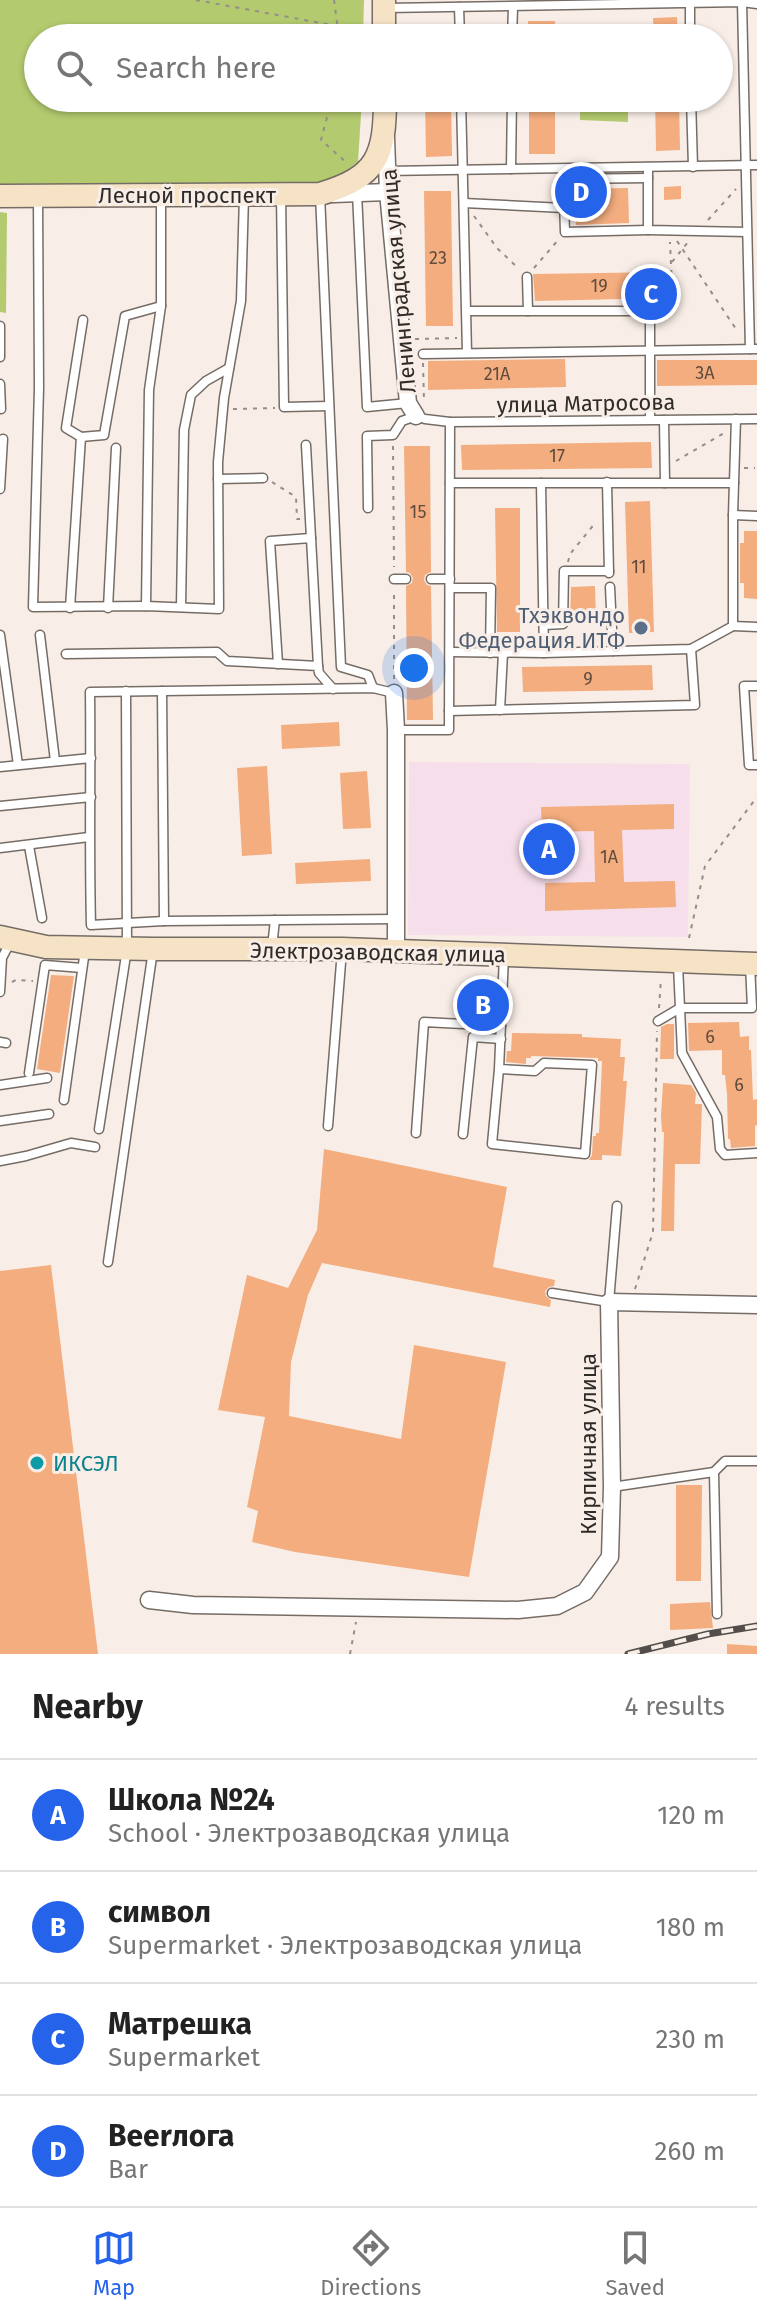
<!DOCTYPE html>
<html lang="en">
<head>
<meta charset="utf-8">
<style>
  body { margin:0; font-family:"Fira Sans",sans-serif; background:#f6f6f6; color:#222 }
  .you { position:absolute; left:414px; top:668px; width:28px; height:28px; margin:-20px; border:6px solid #fff; border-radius:50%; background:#1a73e8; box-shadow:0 0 0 12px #1a73e833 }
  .badge { display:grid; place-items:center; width:52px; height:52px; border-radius:50%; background:#2563eb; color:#fff; font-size:26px; font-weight:700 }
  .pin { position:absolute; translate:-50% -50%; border:4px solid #fff; box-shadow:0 2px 8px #0006 }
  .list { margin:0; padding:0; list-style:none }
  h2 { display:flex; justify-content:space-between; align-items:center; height:104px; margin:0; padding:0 32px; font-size:34px }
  h2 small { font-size:26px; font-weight:400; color:#767676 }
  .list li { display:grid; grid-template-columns:52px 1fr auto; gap:24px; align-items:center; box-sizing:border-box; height:112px; padding:0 32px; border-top:2px solid #e0e0e0 }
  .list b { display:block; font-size:30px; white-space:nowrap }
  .list p { margin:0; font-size:26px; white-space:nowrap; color:#767676 }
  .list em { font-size:26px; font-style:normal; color:#767676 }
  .icon { flex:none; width:44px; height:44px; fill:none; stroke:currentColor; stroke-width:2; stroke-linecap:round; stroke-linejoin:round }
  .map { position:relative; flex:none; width:757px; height:1654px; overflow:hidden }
  .search { position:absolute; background:#fff; box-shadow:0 2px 6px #0004; left:24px; right:24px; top:24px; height:88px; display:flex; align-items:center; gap:20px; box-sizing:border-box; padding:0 28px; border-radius:44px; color:#767676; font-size:30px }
  .sheet { height:552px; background:#fff }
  nav { display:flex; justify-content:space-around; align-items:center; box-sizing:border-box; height:112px; border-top:2px solid #e0e0e0; background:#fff; font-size:22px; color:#767676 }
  nav a { display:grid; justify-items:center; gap:4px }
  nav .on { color:#2563eb }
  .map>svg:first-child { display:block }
  .education { fill:#f6dfeb }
  .green { fill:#b4ca6f }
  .building { fill:#f3ad7f }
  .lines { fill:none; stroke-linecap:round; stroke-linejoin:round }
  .lane-casing { stroke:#756c66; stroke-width:11 }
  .street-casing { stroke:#756c66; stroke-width:19 }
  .secondary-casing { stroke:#756c66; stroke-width:25 }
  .path { stroke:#958d89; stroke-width:2; stroke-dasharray:4 6; stroke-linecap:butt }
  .lane { stroke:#fff; stroke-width:8 }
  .street { stroke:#fff; stroke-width:16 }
  .secondary { stroke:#f6e3c6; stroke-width:22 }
  .rail-casing { stroke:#534e4b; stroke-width:7 }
  .rail { stroke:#f9eee7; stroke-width:4; stroke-dasharray:12; stroke-linecap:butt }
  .service-dot { fill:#5c6f8a; stroke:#f9eee7; stroke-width:3 }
  .culture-dot { fill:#0f9aa8; stroke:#f9eee7; stroke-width:3 }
  .labels { text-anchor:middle; stroke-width:6; stroke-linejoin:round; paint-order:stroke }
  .number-label { font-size:18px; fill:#604c3e }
  .street-label { font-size:22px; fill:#2f2b29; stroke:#f9eee7 }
  .service-label { font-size:22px; fill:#4e5e75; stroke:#f9eee7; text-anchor:end }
  .culture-label { font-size:22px; fill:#0d838f; stroke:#f9eee7; text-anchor:start }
</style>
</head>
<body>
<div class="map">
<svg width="757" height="1654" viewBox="0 0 757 1654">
  <rect width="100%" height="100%" fill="#f9eee7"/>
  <path class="education" d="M409,762L690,764L688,937L408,935Z"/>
  <g class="green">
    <path d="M0,0H364L363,38H38V98H362L358,162L341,175L320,184L0,186Z"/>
    <path d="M581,27L629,30V38H580Z"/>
    <path d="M580,98H628V122L580,120Z"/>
    <path d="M0,212L7,213L6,313L0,312Z"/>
  </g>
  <g class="building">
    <path d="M677,17L678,38H654L653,18Z"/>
    <rect x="528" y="21" width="27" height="17"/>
    <path d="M425,98H451L452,156L426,157Z"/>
    <rect x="529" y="98" width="26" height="56"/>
    <path d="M655,98H679L680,150L656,151Z"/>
    <path d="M681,186V199L664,200V187Z"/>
    <path d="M628,188L629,223L576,225L575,189Z"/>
    <path d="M424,191H451L453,326H426Z"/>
    <path d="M666,272L667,298L535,301L533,274Z"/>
    <path d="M565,359L566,387L428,390V361Z"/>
    <path d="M657,360H757V385L657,386Z"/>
    <path d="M651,442L652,468L462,470L461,445Z"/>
    <path d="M404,446H430L431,572L425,575L424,580L427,585L431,586L433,720H407L406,586L412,583L413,578L410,573L406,572Z"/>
    <path d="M650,501L654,632L629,633L625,502Z"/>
    <path d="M495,508H520V632H497Z"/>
    <path d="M744,531H757V599L744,598V583H740V543H744Z"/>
    <path d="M595,586L596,621H570L571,587Z"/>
    <path d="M652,665L653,690L523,692L522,667Z"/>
    <path d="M339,722L340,746L282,749L281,725Z"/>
    <path d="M267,766L272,854L242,856L237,768Z"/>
    <path d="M367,771L371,828L343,829L340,773Z"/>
    <path d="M674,804V829L622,830L624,882L675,881L676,907L545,911V883L595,882L594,831L542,832L541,807Z"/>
    <path d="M370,859L371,881L296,884L295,863Z"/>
    <path d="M51,975L74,976L60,1073L37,1069Z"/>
    <path d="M739,1022L740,1037L749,1036V1050H751L753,1100L757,1099V1125L755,1126V1146L731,1148L730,1139H728L727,1094L725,1075H722V1050L689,1051L688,1023Z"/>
    <path d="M667,1024H674V1059H660L661,1027Z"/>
    <path d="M512,1033L582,1034V1037L621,1039L620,1057H625L623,1081H627L621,1156L602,1155V1160H589L592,1155L593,1136H596V1133H599L602,1061H598V1058L531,1056V1058H526V1064L506,1062L507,1051H511Z"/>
    <path d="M663,1083L691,1085L696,1093L695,1104H702L700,1164H675L674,1231H661L664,1132H662L661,1116Z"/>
    <path d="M324,1149L507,1187L493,1267L555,1280L554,1286L549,1287L545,1291L546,1296L551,1300L550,1307L322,1263L308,1295L291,1362L289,1416L401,1439L414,1345L506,1362L469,1577L295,1552L252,1542L258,1511L247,1507L265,1417L218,1410L247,1275L288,1288L317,1230Z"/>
    <path d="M51,1265L98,1654H0V1271Z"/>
    <path d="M676,1485H702L701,1581H676Z"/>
    <path d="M710,1602L713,1628L670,1630V1604Z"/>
    <path d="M727,1644L757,1646V1654H727Z"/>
  </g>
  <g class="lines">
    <defs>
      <g id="lane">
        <path d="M742,2L750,349"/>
        <path d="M690,3V38"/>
        <path d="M459,7L460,38"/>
        <path d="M386,8L742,2L757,4"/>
        <path d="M512,38L513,7"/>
        <path d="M461,98L467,353"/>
        <path d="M691,98L693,167"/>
        <path d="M648,167V230L747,232"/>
        <path d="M511,169L512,98"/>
        <path d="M563,169L565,232L648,230"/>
        <path d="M386,171L757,165"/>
        <path d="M563,179L648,178"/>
        <path d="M357,193L367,407L408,403"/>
        <path d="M281,195L284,407L329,406"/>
        <path d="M320,195L341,667L368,675L373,688"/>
        <path d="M38,197L39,388L33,607L146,606L219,609L218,462L224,398L241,301L244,196"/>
        <path d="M464,203L564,208"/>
        <path d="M527,277L528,311"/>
        <path d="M467,311H650V419"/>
        <path d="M0,326V357"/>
        <path d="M423,354L757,349"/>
        <path d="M0,384L1,409"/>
        <path d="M664,420L665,483"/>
        <path d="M81,437L66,428L83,320"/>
        <path d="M306,445L311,538"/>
        <path d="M218,479L263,478"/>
        <path d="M607,482L609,573"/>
        <path d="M450,483H734"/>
        <path d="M541,483L544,653"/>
        <path d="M0,489L3,439"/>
        <path d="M368,508L367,436L393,435L402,421L416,416L425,419L450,422L757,419"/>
        <path d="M733,515L736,419"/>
        <path d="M757,516L733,515V626L757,627"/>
        <path d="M394,579H406"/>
        <path d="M431,579H450"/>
        <path d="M610,587L613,651"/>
        <path d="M450,588H491L490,653"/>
        <path d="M146,606L149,390L161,306V195"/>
        <path d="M181,607L184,430L191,395L206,381L229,368"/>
        <path d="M70,608L81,437L104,435L125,316L161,306"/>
        <path d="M108,608L116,448"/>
        <path d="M544,625L563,624L564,571H609"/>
        <path d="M0,635L18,765"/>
        <path d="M40,635L55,761"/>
        <path d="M450,652L544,653L691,649L733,626"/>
        <path d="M66,654L217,652L227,661L318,666L319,673L333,689"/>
        <path d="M278,664L270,541L311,538L318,666"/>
        <path d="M757,686H744L749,765H757"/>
        <path d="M162,691L164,921"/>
        <path d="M394,693L373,688L90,692C91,769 89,847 91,925L164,921L397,919"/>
        <path d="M500,710L503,653"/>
        <path d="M449,711L695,705L691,649"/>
        <path d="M396,730H449L450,422"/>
        <path d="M0,767L91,758"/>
        <path d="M0,806L91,797"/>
        <path d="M29,846L42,918"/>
        <path d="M0,848L89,837"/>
        <path d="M272,947L275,920"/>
        <path d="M678,965L680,1008H752L750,964"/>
        <path d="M0,992L2,958L11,941"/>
        <path d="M658,1021L680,1008L682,1053L717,1117L720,1149L725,1155L757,1153"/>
        <path d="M0,1042L6,1043"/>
        <path d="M499,1069L535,1071L544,1063L592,1065L585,1154L492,1144L499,1069L504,956"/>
        <path d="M29,1073L45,965L82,968"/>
        <path d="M0,1085L47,1078"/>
        <path d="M64,1100L85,950"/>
        <path d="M0,1121L49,1114"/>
        <path d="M328,1126L342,950"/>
        <path d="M99,1129L127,949L126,691"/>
        <path d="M416,1133L424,1022L501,1026"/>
        <path d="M463,1134L473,1037L501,1039"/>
        <path d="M0,1161L26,1156L71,1143L95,1147"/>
        <path d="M108,1262L153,950"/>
        <path d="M552,1293L609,1302L617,1206"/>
        <path d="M612,1487L714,1472"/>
        <path d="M717,1614L714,1472L725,1461H757"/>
      </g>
      <g id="street">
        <path d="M386,138L388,192L408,403L416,416"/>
        <path d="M333,194L388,192"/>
        <path d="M394,693L396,730V951"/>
        <path d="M149,1600L193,1605L518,1610L557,1606L585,1592L610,1557L612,1487L609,1302L757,1305"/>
      </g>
      <g id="secondary">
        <path d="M384,0V38"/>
        <path d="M0,196L320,194C377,177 385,157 385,98"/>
        <path d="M0,937L46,947L154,949H342L757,964"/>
      </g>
    </defs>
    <use href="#lane" class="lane-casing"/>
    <use href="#street" class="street-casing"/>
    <use href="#secondary" class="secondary-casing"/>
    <g class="path">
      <path d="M196,0L337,26L355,38"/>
      <path d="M334,0L339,38"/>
      <path d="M332,98L321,140L347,163"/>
      <path d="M474,216L497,248L519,269"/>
      <path d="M708,220L736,189"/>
      <path d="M677,241L738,332"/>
      <path d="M672,262L688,242"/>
      <path d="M534,268L559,239"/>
      <path d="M659,310H673L670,242"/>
      <path d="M415,339L457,338"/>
      <path d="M423,363L424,401"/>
      <path d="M233,409L275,408"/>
      <path d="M393,446L394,567"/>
      <path d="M676,461L726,432"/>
      <path d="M744,468H755"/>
      <path d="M272,482L296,497L297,519H300"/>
      <path d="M568,562L570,554L596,522"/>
      <path d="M394,679V590"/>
      <path d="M689,938L705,866L757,797"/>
      <path d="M12,982L16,980L33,981"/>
      <path d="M659,1008L661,979"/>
      <path d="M635,1289L653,1232L657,1031"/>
      <path d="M350,1654L356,1622"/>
    </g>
    <use href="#lane" class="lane"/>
    <use href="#street" class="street"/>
    <use href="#secondary" class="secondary"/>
    <defs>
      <path id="rail" d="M628,1654L708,1634L757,1626"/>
    </defs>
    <use href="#rail" class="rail-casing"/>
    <use href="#rail" class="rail"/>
  </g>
  <circle class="service-dot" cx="641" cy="628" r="8"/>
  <circle class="culture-dot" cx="37" cy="1463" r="8"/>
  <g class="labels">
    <g class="number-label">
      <text x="438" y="264">23</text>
      <text x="599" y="292">19</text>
      <text x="705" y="379">3А</text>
      <text x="497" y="380">21А</text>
      <text x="557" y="462">17</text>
      <text x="418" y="518">15</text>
      <text x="639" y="573">11</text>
      <text x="588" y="685">9</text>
      <text x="609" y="863">1А</text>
      <text x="710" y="1043">6</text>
      <text x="739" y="1091">6</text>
    </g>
    <g class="street-label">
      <text x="187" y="203">Лесной проспект</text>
      <text transform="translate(398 281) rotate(-95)" y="8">Ленинградская улица</text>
      <text transform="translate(586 403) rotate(-1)" y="8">улица Матросова</text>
      <text transform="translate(378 952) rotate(1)" y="8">Электрозаводская улица</text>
      <text transform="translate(588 1444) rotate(-90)" y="8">Кирпичная улица</text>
    </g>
    <g class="service-label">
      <text x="625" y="623">Тхэквондо<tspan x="625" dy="25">Федерация ИТФ</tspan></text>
    </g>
    <g class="culture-label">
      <text x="53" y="1471">ИКСЭЛ</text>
    </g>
  </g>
</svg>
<div class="you"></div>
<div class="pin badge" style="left:549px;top:849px">A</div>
<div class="pin badge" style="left:483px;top:1005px">B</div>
<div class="pin badge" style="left:651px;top:294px">C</div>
<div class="pin badge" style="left:581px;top:192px">D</div>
<div class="search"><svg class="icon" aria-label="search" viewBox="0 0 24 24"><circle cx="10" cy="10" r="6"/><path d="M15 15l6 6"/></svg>Search here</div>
</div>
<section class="sheet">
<h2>Nearby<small>4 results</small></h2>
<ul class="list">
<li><span class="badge">A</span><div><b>Школа №24</b><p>School · Электрозаводская улица</p></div><em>120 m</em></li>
<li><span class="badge">B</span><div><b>символ</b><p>Supermarket · Электрозаводская улица</p></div><em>180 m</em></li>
<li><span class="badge">C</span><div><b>Матрешка</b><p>Supermarket</p></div><em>230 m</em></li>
<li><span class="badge">D</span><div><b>Beerлога</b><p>Bar</p></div><em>260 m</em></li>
</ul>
</section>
<nav>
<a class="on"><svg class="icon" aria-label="map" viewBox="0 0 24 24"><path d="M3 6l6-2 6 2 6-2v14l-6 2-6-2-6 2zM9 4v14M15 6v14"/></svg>Map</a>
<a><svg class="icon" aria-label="directions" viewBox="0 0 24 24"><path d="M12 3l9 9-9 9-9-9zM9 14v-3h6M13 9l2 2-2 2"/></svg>Directions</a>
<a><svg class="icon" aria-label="saved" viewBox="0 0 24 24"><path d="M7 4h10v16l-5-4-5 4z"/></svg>Saved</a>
</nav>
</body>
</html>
